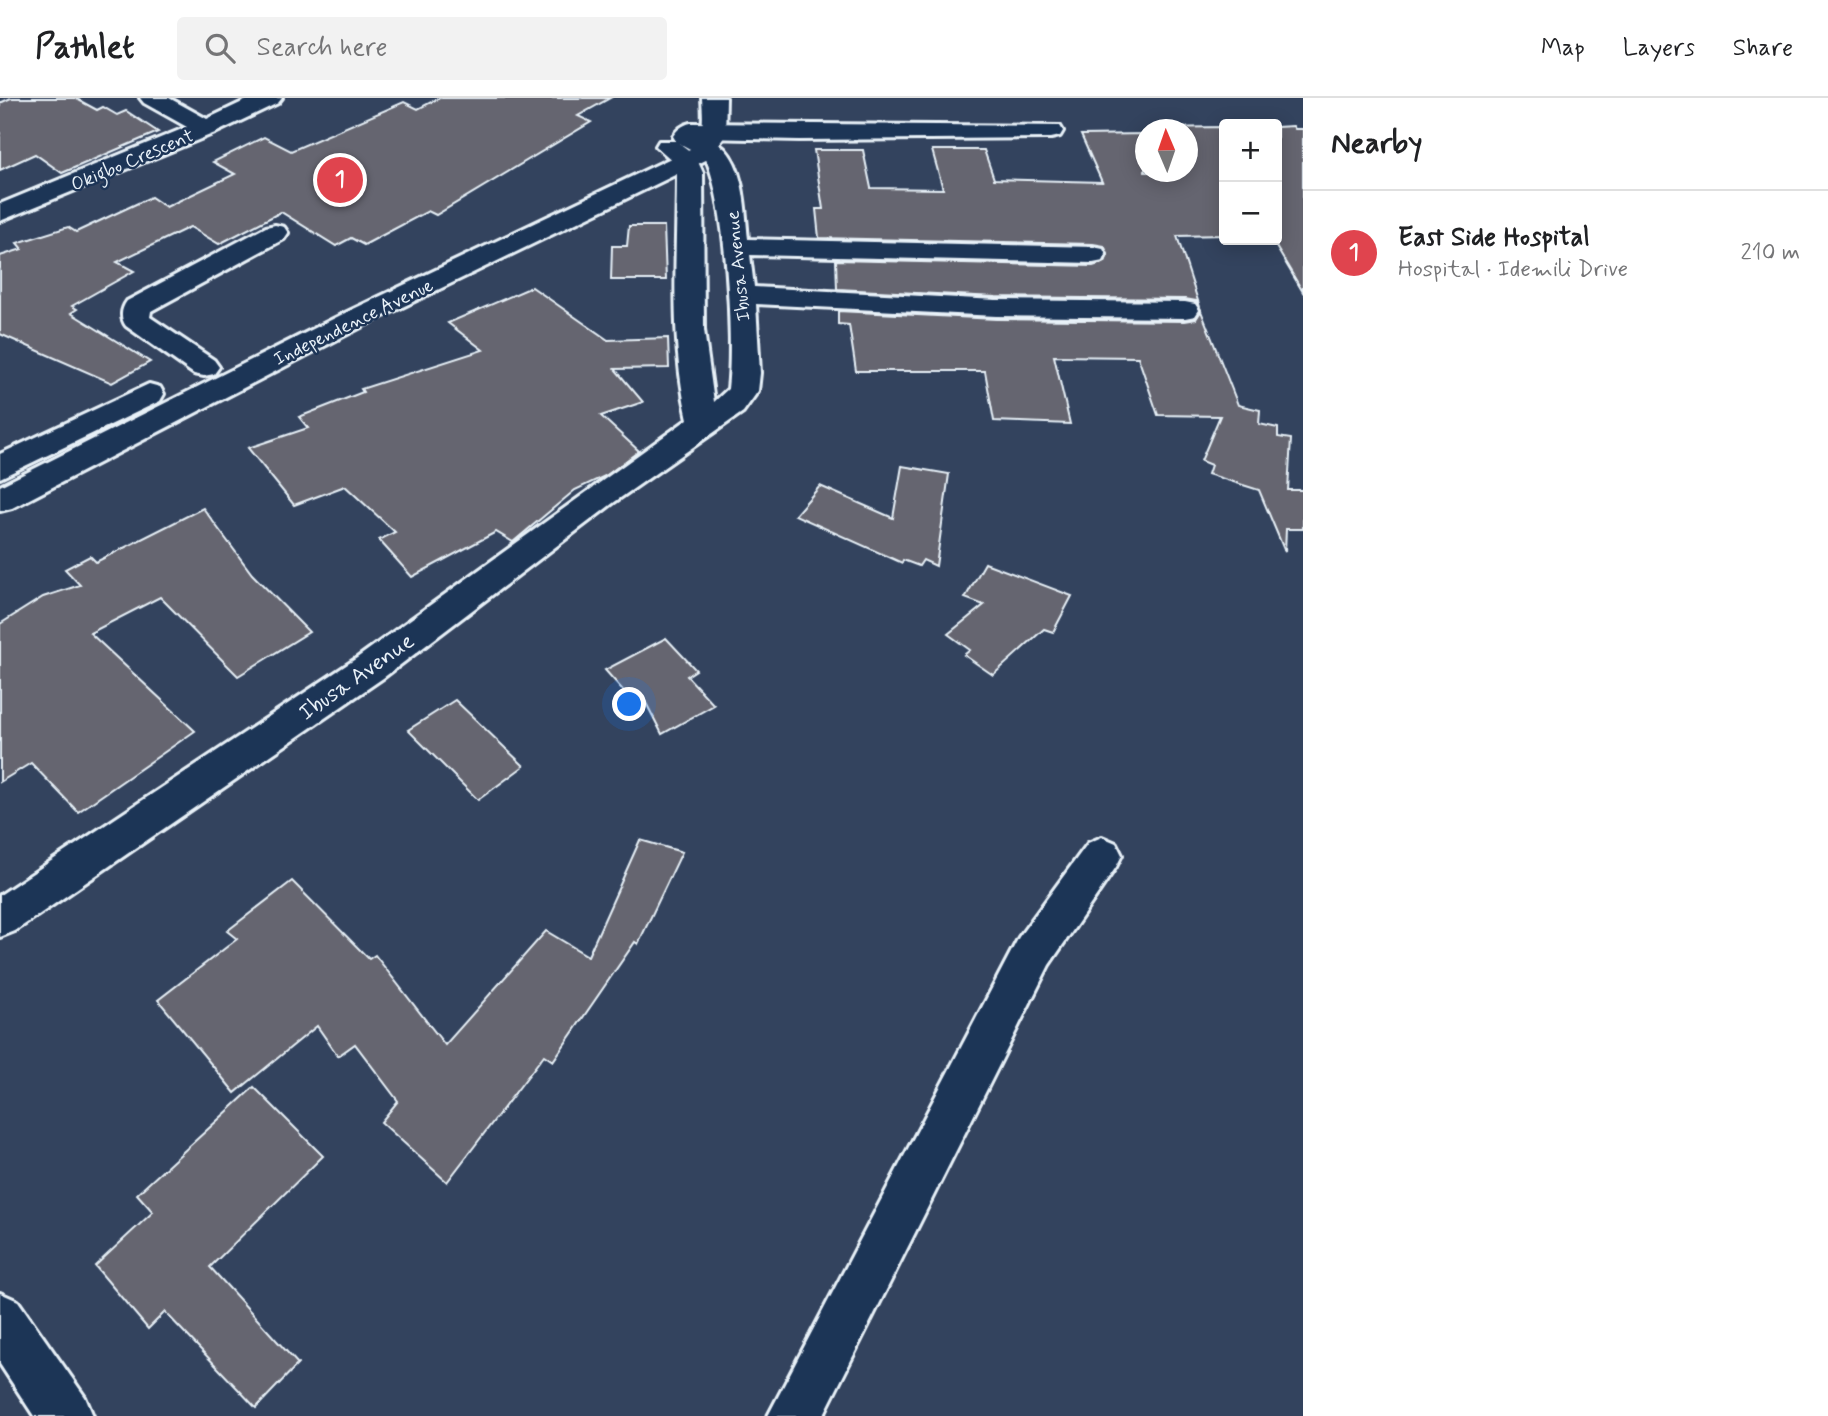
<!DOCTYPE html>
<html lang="en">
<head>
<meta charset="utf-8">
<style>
  body { margin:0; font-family:Mynerve,sans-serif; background:#f2f2f2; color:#202124 }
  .controls { position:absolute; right:21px; top:21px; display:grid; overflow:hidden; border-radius:7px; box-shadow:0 4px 18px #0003 }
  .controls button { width:63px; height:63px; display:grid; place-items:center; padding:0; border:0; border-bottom:2px solid #e0e0e0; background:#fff; color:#202124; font:35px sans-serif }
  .compass { position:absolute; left:1135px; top:21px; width:63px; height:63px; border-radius:50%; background:#fff; box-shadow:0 4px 18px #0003; rotate:358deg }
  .you { position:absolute; left:630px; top:607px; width:24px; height:24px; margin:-18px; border:5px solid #fff; border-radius:50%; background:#1a73e8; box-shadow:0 0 0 10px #1a73e833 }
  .badge { display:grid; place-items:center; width:46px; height:46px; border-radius:50%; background:#2563eb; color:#fff; font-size:23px; font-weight:700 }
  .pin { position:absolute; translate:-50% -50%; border:4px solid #fff; box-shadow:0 2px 7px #0006 }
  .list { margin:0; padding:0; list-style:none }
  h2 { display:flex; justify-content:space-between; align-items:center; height:91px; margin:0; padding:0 28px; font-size:30px }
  h2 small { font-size:23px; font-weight:400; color:#757577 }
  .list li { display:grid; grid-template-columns:46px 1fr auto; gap:21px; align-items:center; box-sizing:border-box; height:126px; padding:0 28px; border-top:2px solid #e0e0e0 }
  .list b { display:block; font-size:26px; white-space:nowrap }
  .list p { margin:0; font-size:23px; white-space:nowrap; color:#757577 }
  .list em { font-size:23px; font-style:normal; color:#757577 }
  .icon { flex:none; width:38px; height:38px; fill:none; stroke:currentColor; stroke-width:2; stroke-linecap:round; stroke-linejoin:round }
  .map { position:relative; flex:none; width:1303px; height:1318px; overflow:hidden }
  header { display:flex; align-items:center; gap:42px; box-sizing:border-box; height:98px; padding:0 35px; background:#fff; border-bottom:2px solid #e0e0e0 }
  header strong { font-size:33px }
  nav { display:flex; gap:38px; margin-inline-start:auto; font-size:24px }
  .search { width:490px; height:63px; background:#f2f2f2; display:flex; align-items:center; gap:18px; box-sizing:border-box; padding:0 24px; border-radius:7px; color:#757577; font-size:26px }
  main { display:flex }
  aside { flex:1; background:#fff }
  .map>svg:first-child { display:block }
  .building { fill:#65656f; stroke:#e8f1f8; stroke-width:2 }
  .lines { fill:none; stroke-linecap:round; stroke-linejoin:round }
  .minor-casing { stroke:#e8f1f8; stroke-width:6 }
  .major-casing { stroke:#e8f1f8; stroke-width:6 }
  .minor { fill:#1d3557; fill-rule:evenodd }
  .major { fill:#1d3557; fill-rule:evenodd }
  .labels { text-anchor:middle; stroke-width:5; stroke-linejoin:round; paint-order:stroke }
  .far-street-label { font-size:19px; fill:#e8f1f8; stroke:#1d3557 }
  .street-label { font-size:23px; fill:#e8f1f8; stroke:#1d3557 }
</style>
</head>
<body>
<header>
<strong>Pathlet</strong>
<div class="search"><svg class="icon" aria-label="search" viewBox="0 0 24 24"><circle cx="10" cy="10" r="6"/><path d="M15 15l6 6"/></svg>Search here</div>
<nav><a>Map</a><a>Layers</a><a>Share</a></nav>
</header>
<main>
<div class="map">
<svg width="1303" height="1318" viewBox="0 0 1303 1318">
  <rect width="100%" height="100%" fill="#33435e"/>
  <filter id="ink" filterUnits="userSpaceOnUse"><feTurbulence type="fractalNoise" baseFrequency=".0143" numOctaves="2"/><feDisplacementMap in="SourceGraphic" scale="14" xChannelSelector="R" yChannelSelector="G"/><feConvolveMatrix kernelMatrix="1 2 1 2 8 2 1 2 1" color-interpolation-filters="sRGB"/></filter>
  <g filter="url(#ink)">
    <g class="building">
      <path d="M11,0H75L97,12L103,9L117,17L126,13L158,34L62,75L35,56L0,72V5Z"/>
      <path d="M439,0H610L578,18L591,24L436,117L428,113L364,147L351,140L336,148L281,114L219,146L190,129L117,164L134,173L72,208L77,211L71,215L150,264L112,285L0,236V158L22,151L17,145L68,129L76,134L151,99L166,109L235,76L213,64L264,39L291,53L404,4L418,11Z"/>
      <path d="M1293,28L1295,31H1303V194L1272,142H1277V29Z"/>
      <path d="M1224,29V137L1177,138L1200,209L1196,203L1185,201L996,199L837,191L836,162L1093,168L1105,164L1108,156L1104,148L1093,146L819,140L816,111H823L814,52H863L871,90L943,91L932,52H984L994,81L1102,84L1081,37L1145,36V74H1187V32L1155,30Z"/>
      <path d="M629,128H664L666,182H611L612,148H627Z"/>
      <path d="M532,189L608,242L668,240L669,270L615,271L643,304L601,318L639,353L607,377L575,392L513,444L496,434L412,479L379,442L395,434L345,388L294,407L248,350L308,330L299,319L363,294L361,291L483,252L448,225Z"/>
      <path d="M838,213L996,221L1185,223L1196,221L1201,213L1238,307L1260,312L1259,326L1278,330V339L1291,341L1288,392H1303V431H1286L1285,454L1259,392L1208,376L1211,367L1201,363L1220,318L1158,317L1138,259L1054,258L1070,326L994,323L985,273H856L849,227L838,226Z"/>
      <path d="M902,368L949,376L936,468L923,462L919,468L903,462L902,465L795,417L820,388L893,420Z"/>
      <path d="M203,410L252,476L309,534L238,578L160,499L90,535L195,633L78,714L31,665L0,684V526L43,499L80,487L65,471L90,458L96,464Z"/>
      <path d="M985,465L1072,498L1053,534L1044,531L993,577L964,557L970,552L948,536L984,507L965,500Z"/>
      <path d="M666,540L696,572L687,578L714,607L662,636L644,601L635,606L605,572Z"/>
      <path d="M455,602L524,668L478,702L408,632Z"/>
      <path d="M640,742L682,754L638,846L635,844L553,963L544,957L447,1084L381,1024L398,1003L355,946L338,958L317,928L235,995L158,902L237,841L227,833L292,783L369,861L375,857L445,947L546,833L588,858Z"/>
      <path d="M254,989L323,1058L210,1169L298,1266L256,1310L165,1214L148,1231L95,1168L153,1114L137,1096Z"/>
    </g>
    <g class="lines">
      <defs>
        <g id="minor">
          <path d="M140,0H169L207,21L251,0H282L278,5L215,35L0,123V106L187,29L144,5Z"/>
          <path d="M691,25L1060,28L1063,33L1060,38L1051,40L799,42L706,40C712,43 720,46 725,51C745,73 745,113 748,141L1093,149L1103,151L1106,157L1103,163L1093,165L750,157L754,189L996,202L1185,204L1195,206L1199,212L1195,218L1185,220L996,218L756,206L760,275L758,293L743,314L613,405L383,580L15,833L0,839V797L357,560L688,321C669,240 677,157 677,75L675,65L656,48L659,43H676L673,38C678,31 682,27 691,25ZM679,45L705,59C726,103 734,242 728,291L714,304L704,232L703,75L695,57Z"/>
          <path d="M275,127L284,129L288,135L284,141L151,213L150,219L214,262L219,269L214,276L204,278L194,276L126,228C120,220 121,211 127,203L266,129Z"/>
          <path d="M1102,739L1116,745L1122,757L1116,769L1049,867L823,1318H768L1019,839L1088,745Z"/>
          <path d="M0,1195L18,1203L85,1299L93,1318H34L0,1266Z"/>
        </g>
        <g id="major">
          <path d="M702,0H726L725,38L708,61L363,228L12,410L0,413V388L343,216L690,51C706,37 703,19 702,0Z"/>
          <path d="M149,286L160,289L164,296L160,303L0,380V356Z"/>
        </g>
      </defs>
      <use href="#minor" class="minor-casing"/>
      <use href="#major" class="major-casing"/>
      <use href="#minor" class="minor"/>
      <use href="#major" class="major"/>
    </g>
  </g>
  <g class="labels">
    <g class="far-street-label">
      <text transform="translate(132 61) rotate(-23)" y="7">Okigbo Crescent</text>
      <text transform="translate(737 168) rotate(-96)" y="7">Ibusa Avenue</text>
      <text transform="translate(353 223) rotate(-26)" y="7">Independence Avenue</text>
    </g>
    <g class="street-label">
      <text transform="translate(356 578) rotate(-35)" y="8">Ibusa Avenue</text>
    </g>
  </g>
</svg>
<div class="controls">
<button>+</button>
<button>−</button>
</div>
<svg class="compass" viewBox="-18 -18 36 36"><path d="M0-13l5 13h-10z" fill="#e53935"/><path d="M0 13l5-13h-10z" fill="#757577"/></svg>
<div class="you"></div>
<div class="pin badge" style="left:340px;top:82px;background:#e0444e">1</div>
</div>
<aside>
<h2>Nearby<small></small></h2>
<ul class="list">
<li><span class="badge" style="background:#e0444e">1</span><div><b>East Side Hospital</b><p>Hospital · Idemili Drive</p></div><em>210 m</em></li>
</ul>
</aside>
</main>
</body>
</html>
